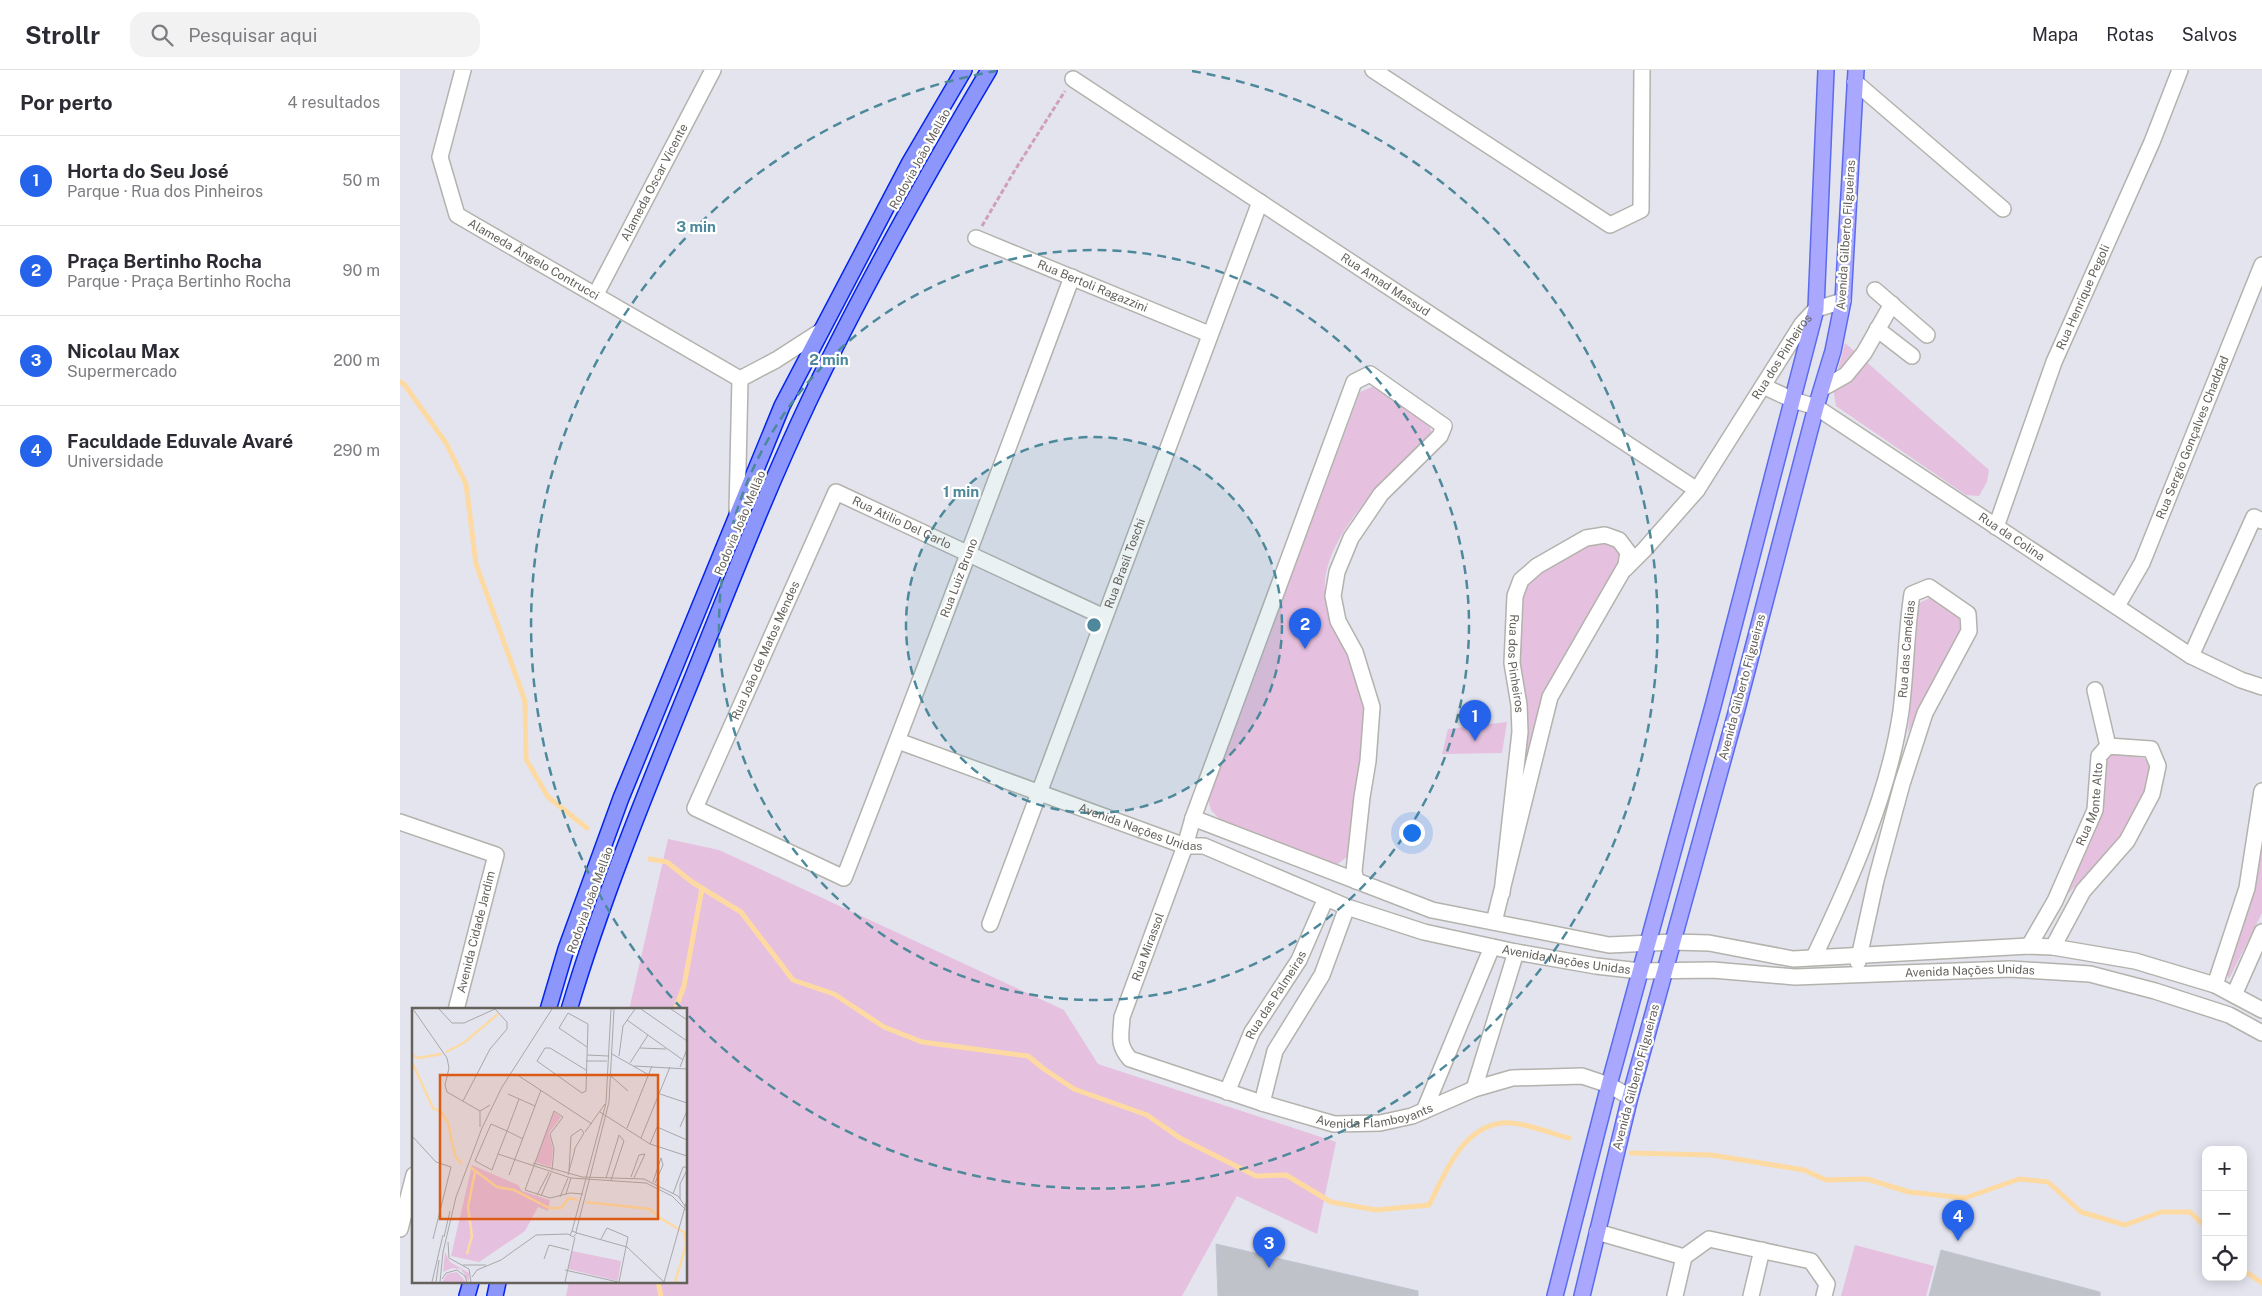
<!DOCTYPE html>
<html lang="pt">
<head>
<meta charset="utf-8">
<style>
  body { margin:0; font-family:"Public Sans",sans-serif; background:#f2f2f3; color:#2b2b33 }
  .controls { position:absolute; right:15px; bottom:15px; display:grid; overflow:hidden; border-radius:10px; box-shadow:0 2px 12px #0003 }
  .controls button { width:45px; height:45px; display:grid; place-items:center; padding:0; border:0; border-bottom:1px solid #e1e1e2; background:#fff; color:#2b2b33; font:25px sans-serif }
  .you { position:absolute; left:1011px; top:762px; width:18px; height:18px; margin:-12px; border:4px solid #fff; border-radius:50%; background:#1a73e8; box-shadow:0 0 0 8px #1a73e833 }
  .badge { display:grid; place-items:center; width:32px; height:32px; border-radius:50%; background:#2563eb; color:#fff; font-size:16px; font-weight:700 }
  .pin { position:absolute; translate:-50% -41px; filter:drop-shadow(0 1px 2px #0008) }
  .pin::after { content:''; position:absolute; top:26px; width:18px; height:15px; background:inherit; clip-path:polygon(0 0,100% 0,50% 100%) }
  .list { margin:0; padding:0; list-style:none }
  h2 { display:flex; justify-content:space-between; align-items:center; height:65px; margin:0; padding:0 20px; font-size:21px }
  h2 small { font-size:16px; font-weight:400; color:#7c7c81 }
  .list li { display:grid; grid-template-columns:32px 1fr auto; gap:15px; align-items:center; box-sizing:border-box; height:90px; padding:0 20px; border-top:1px solid #e1e1e2 }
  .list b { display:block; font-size:19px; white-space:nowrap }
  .list p { margin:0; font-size:16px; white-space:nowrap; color:#7c7c81 }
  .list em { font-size:16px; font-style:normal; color:#7c7c81 }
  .icon { flex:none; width:28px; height:28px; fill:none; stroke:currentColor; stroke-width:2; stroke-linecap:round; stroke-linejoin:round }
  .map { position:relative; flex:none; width:1862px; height:1226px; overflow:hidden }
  header { display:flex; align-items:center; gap:30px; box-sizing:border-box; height:70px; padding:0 25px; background:#fff; border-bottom:1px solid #e1e1e2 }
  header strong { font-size:24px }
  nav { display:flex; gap:28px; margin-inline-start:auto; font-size:18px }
  .search { width:350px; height:45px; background:#f2f2f3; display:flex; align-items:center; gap:12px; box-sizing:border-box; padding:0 18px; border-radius:15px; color:#7c7c81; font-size:19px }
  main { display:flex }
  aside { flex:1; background:#fff }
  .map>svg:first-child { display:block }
  .green { fill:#e5c0df }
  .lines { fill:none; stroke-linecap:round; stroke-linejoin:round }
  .stream { stroke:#fedaa3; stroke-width:5 }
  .building { fill:#bfc2c9; stroke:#c2c4d2 }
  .minor-casing { stroke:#b3b2ac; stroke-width:18 }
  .major-casing { stroke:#5b6bef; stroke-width:18 }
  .highway-casing { stroke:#0425ee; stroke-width:18 }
  .path { stroke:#d09fbb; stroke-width:3; stroke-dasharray:5 2.5; stroke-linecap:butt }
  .minor { stroke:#fff; stroke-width:15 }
  .major { stroke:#a9a8fe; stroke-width:15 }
  .highway { stroke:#8d96fb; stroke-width:15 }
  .ring { fill:none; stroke:#4d899a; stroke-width:2.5; stroke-dasharray:9 6 }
  .labels { text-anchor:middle; stroke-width:4.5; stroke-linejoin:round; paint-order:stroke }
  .street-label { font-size:12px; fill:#64615b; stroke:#fff }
  .inset-river { fill:none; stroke:#fedaa3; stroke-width:2.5 }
  .inset-road { fill:none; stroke:#a8a8aa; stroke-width:1 }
  .view { fill:#db5a14; fill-opacity:0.15; stroke:#db5a14; stroke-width:2.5 }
  .inset-edge { fill:none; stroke:#64615b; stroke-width:2.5 }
  .centre { fill:#4d899a; stroke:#fff; stroke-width:2.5 }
  .ring-label { font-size:15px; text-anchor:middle; font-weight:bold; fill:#4d899a; stroke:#fff; stroke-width:4.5; stroke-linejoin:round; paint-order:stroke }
</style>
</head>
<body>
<header>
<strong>Strollr</strong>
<div class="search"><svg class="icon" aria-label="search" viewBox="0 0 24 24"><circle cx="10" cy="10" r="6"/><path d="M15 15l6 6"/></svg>Pesquisar aqui</div>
<nav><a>Mapa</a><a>Rotas</a><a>Salvos</a></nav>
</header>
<main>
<aside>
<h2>Por perto<small>4 resultados</small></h2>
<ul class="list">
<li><span class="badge">1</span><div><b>Horta do Seu José</b><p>Parque · Rua dos Pinheiros</p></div><em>50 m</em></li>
<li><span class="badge">2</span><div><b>Praça Bertinho Rocha</b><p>Parque · Praça Bertinho Rocha</p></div><em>90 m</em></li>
<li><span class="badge">3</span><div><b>Nicolau Max</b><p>Supermercado</p></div><em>200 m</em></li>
<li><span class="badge">4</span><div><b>Faculdade Eduvale Avaré</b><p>Universidade</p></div><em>290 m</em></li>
</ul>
</aside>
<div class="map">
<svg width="1862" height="1226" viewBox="0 0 1862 1226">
  <rect width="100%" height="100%" fill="#e3e4ee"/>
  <g class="green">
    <path d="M1445,273L1589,400L1587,412L1579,426L1566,425L1436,336L1433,318Z"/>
    <path d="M974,316L1028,352L1032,363C1022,381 1010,387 996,400C968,427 937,461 927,499C919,531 935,559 950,585C953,592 958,598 960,605C963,616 964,628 965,639C970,689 954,737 948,786L935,796L822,752L811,740L808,729L960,322Z"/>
    <path d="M1205,469L1224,483L1146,625L1113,756L1119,527L1125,513L1187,472Z"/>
    <path d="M1530,528L1558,545L1561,559L1534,608L1508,663L1519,533Z"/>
    <path d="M1107,652L1102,683L1042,684L1048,659Z"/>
    <path d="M1712,683L1744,688L1750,695L1746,719L1724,763L1668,824L1701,742L1708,686Z"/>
    <path d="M1862,762V843L1829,909L1827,904L1853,822Z"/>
    <path d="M268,769L319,780L664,940L698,994L936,1072L917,1164L837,1126L782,1226H166L169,1212H286V940H229Z"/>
    <path d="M1455,1175L1534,1196L1526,1226H1441Z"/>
  </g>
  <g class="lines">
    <g class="stream">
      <path d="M0,312L4,314L46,373L66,414L76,494L125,631L126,689L148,727L187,758"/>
      <path d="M250,789L267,792L292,812L341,842L393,910L434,924L484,957L522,972L628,986L644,999L674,1019L747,1045L780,1068L856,1106L886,1105L931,1132L976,1140L1029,1135C1045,1104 1061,1058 1102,1053C1121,1051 1150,1063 1169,1068"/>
      <path d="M275,940L284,916L302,818"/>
      <path d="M1231,1083L1311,1085L1404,1100L1426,1110L1467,1109L1509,1122L1565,1128L1619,1109L1648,1112L1681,1142L1725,1155L1761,1142H1790L1806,1157"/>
      <path d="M1843,1200L1862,1213"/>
      <path d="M258,1212L261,1226"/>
    </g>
  </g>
  <g class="building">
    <path d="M816,1174L1018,1221V1226H818Z"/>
    <path d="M1541,1180L1700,1222V1226H1529Z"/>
  </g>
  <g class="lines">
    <defs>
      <g id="minor">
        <path id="s1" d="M63,0L40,87L57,145L340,309"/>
        <path d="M973,0L1210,155L1241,140L1242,0"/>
        <path id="s2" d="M673,9L1297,420"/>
        <path d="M1455,12L1603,139"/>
        <path id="s3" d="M576,168L809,264"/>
        <path id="s4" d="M672,207C597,408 522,609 444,808L295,738L436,422L704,547"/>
        <path d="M1475,220L1527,265"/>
        <path id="s5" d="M196,224L313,0"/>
        <path d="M1477,259L1512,286"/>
        <path id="s6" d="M1363,316L1393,330L1416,337L1791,586L1841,610L1862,617"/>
        <path d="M1423,318L1446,305L1464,283L1492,234"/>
        <path d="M337,442L340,309L376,290L421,261"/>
        <path id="s7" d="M1596,457L1654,292L1752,72L1780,0"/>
        <path id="s8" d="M1225,499L1245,479L1297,420L1402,254L1416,239L1443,231"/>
        <path id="s9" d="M1717,536L1742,493L1862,195"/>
        <path d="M1791,586L1854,447L1862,451"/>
        <path d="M1695,620L1708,676"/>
        <path id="s10" d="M498,671L785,776H804L947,837L1024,862L1116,882L1196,896L1240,901L1313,900L1395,907L1610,899L1690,904L1755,921L1829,945L1862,963"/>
        <path d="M793,748L1032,840L1209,875L1273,872L1309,873L1393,889L1629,876L1653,877L1735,891L1815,915L1862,940"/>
        <path d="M0,752L96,785L56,940"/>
        <path id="s11" d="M956,811L954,801L962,727L968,691L972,637L955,582L938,551L933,526L937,502L951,468L981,424L1040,366L1044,356L970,304L954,312L793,748L785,776L722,947C721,966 717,974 730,989L862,1033L934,1054L980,1053L1012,1046L1074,1019L1112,1008L1182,1006L1209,1015L1230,1027"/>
        <path id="s12" d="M1094,852L1150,627L1226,495L1228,482L1219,470L1205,465L1186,468L1137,496L1121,510L1115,526L1112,593L1119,635L1120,662L1102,823"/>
        <path id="s13" d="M590,854L860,132"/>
        <path id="s14" d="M1629,876L1655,831L1695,740L1699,686L1708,676L1751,679L1758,696L1752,724L1727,771L1683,821L1653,877"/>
        <path id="s15" d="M1414,887C1450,812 1489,724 1501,641C1506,602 1506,563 1512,524L1529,517L1568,544L1569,561L1525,643L1502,714L1476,810L1458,892"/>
        <path d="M1815,915L1847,818L1862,721"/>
        <path d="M1834,925L1862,862"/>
        <path d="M1074,1019L1116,882"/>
        <path id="s16" d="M827,1022L852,962L899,890L926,828"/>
        <path d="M862,1033L875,981L922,905L947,837"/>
        <path d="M1024,1041L1092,877"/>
        <path d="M0,1159L14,1105"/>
        <path d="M1197,1162L1284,1187"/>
        <path d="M1275,1226L1284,1187L1309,1169L1411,1191L1427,1214L1424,1226"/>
        <path d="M1351,1226L1362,1180"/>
      </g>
      <g id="major">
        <path d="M1155,1226L1209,1015L1313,636L1416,239L1426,0"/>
        <path d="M1182,1226L1230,1027L1336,643L1416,337L1433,281L1443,231L1456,0"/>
      </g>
      <g id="highway">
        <path d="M148,940L166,879L221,728L382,336L510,92L564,0"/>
        <path d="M169,940C202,829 246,722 290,614C328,520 365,424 408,333C462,219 525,108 589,0"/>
        <path d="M67,1226L71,1212"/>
        <path d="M95,1226L98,1212"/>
      </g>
    </defs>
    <use href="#minor" class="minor-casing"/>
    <use href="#major" class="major-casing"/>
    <use href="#highway" class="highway-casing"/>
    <path class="path" d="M582,156L615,100L665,21"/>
    <use href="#minor" class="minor"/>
    <use href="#major" class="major"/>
    <use href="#highway" class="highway"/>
  </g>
  <circle cx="694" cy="555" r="188" fill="#4d899a" fill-opacity=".12"/>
  <g class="ring">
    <circle cx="694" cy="555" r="188"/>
    <circle cx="694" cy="555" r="375"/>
    <path d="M282 939A563 563 0 0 1 596 1M792 1A563 563 0 1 1 289 946"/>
  </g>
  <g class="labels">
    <g class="street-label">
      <text transform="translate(520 89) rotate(-61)" y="4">Rodovia João Mellão</text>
      <text dy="4" stroke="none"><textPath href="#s5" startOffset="126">Alameda Oscar Vicente</textPath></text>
      <text transform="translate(1446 165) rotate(-86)" y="4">Avenida Gilberto Filgueiras</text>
      <text dy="4" stroke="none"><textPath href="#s1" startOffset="239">Alameda Ângelo Contrucci</textPath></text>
      <text dy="4" stroke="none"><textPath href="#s2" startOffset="374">Rua Amad Massud</textPath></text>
      <text dy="4" stroke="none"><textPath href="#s3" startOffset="126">Rua Bertoli Ragazzini</textPath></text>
      <text dy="4" stroke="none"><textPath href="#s7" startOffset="246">Rua Henrique Pegoli</textPath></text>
      <text dy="4" stroke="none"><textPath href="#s8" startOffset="265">Rua dos Pinheiros</textPath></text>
      <text dy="4" stroke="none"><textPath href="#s9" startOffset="185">Rua Sergio Gonçalves Chaddad</textPath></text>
      <text dy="4" stroke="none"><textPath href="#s4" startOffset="1226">Rua Atilio Del Carlo</textPath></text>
      <text transform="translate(340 453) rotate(-67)" y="4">Rodovia João Mellão</text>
      <text dy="4" stroke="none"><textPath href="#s6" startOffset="292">Rua da Colina</textPath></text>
      <text dy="4" stroke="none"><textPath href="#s13" startOffset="385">Rua Brasil Toschi</textPath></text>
      <text transform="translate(559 508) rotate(-69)" y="4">Rua Luiz Bruno</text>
      <text dy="4" stroke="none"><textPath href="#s15" startOffset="324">Rua das Camélias</textPath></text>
      <text dy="4" stroke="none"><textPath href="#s4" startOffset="980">Rua João de Matos Mendes</textPath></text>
      <text dy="4" stroke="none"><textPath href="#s12" startOffset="609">Rua dos Pinheiros</textPath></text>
      <text transform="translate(1342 617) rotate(-75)" y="4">Avenida Gilberto Filgueiras</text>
      <text dy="4" stroke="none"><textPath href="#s14" startOffset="156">Rua Monte Alto</textPath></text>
      <text dy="4" stroke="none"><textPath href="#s10" startOffset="258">Avenida Nações Unidas</textPath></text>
      <text transform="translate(190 830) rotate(-70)" y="4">Rodovia João Mellão</text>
      <text transform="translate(76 862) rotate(-76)" y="4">Avenida Cidade Jardim</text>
      <text transform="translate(748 877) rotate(-70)" y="4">Rua Mirassol</text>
      <text dy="4" stroke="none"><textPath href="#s10" startOffset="706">Avenida Nações Unidas</textPath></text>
      <text dy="4" stroke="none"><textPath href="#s10" startOffset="1111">Avenida Nações Unidas</textPath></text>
      <text dy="4" stroke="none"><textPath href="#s16" startOffset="109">Rua das Palmeiras</textPath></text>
      <text transform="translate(1236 1007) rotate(-75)" y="4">Avenida Gilberto Filgueiras</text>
      <text dy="4" stroke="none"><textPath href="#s11" startOffset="1586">Avenida Flamboyants</textPath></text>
    </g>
  </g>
  <g transform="translate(12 938)">
    <rect width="275" height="275" fill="#e3e4ee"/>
    <path d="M142,104L149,109L137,125L141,142L139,159L123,154ZM60,157L106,177L110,183L138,192L136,203L126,199L113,223L67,254L39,248ZM160,243L209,253L206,273L156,261ZM33,244L38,254L57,265V274L49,261L40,260L31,264ZM45,264L54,274H30L35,266Z" fill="#e5c0df"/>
    <path class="inset-river" d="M34,44L53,34L86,6M0,47L6,50L30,46M0,54L21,100L29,104L36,115L43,148L50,156M58,159L85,179L102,182L137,200H149L157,190L165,192M173,194L238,201L248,210M248,210L275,226M55,246L60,228L56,199L63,164M263,274L274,237L272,225"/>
    <path class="inset-road" d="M1,1L35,50L37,60L33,77L35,84L68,103M27,1L40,15H52L83,1L95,14V21L78,41L51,93M229,1L275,33M259,1L275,12M215,12L271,52M228,40L254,41M200,46L237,67M175,47L196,48M207,48L211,18L223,1M174,53H195M218,55L236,27M222,58L275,61M268,59L275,41M174,62L138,40H133L125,53L170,85L174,83L176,16L156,5L147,20L175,39M107,68L180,116M199,68L216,83M96,86L123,98M248,86L275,95M107,91L95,123L86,146L80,162L63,153L79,116L95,123L111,131M188,104L238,136L275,148M68,119V103L78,97M268,119L275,103M215,120L240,58M173,124L193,96M0,128L24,154L39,159L21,231M229,130L258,59M238,136L245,119L275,132M86,146L159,170L234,175L260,188L275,203M121,155L170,169L232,171L266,188L273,198M140,162L142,141L138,126L151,109L142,103L113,182L138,190L158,185L171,186M97,167L129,82M156,167L157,163L162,145L163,140L172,125L169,121L159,128L157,163M219,169L227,147L233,146L222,170M194,170L207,127L212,133L199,172M241,174L249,150L251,157L243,175M154,186L159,170M261,186L271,159H275M125,187L137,164M129,188L139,165M148,189L156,170M268,191V176L275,162M160,223L194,95L199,1M164,224L197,94L202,1M165,225L215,239L252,274M32,229L38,203M189,231L195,220L216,229L207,274M36,234L37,250L57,261L59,274M132,251L137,237L157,242M51,257H74M153,262L206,274M60,269L65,262L89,252L124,227L156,226L161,229L165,225L160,223L158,227M30,271L34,265L45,262L53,268L55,274M20,274L31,227M24,274L27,252M28,274L31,244L44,189L70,120L90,79L140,1M153,274L163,229M252,274L275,192"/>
    <path class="view" d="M28,67H246V211H28Z"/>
    <rect width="275" height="275" class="inset-edge"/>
  </g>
  <circle cx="694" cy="555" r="8" class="centre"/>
  <g class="ring-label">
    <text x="296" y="162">3 min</text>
    <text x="429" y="295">2 min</text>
    <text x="561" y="427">1 min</text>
  </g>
</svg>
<div class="controls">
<button>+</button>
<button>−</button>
<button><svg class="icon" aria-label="locate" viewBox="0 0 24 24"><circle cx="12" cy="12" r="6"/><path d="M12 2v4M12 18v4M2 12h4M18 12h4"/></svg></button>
</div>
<div class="you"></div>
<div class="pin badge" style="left:1075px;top:671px">1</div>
<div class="pin badge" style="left:905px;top:579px">2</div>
<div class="pin badge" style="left:869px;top:1198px">3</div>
<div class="pin badge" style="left:1558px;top:1171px">4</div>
</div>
</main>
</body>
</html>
